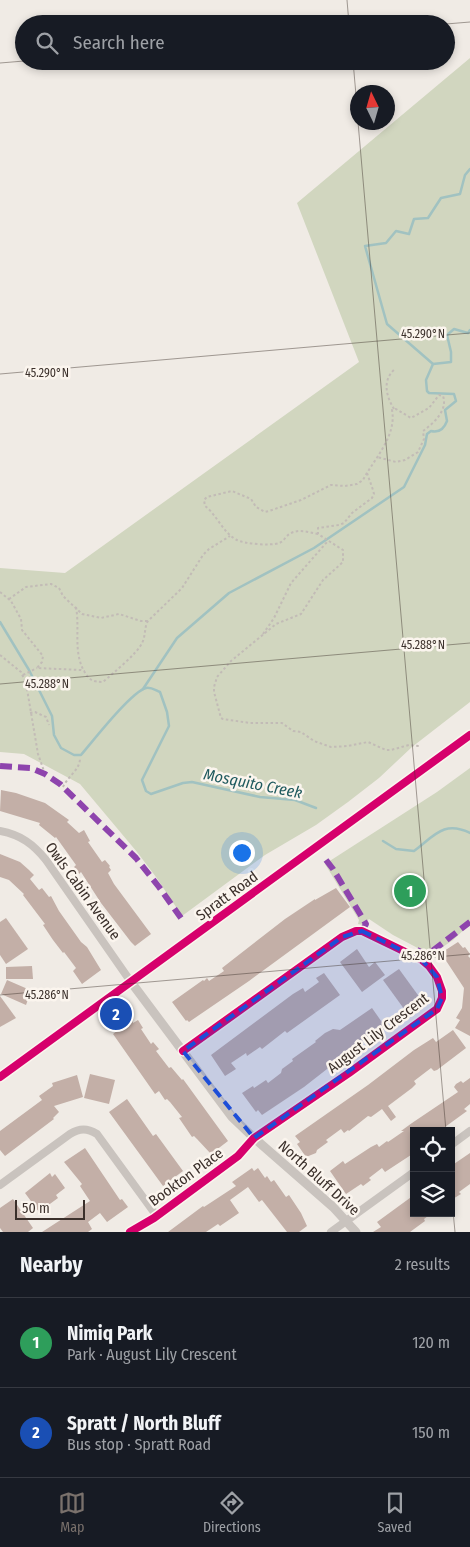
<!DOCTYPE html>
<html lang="en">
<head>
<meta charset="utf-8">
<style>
  body { margin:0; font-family:"Fira Sans Condensed",sans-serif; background:#242831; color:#f1f3f6 }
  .controls { position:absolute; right:15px; bottom:15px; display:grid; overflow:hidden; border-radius:0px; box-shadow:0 2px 8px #0003 }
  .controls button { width:45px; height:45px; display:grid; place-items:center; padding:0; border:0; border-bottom:1px solid #363941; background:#171b24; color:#f1f3f6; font:25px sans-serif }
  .compass { position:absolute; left:350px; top:85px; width:45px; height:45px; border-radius:50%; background:#171b24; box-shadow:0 2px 8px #0003; rotate:355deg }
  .scale { position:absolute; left:15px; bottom:12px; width:70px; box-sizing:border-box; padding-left:5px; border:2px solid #3b302b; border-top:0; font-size:14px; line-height:18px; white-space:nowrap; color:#3b302b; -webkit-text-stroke:4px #fbf5ee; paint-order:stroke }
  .you { position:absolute; left:241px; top:852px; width:18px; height:18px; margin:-12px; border:4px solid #fff; border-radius:50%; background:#1a73e8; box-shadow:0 0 0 8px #1a73e833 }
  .badge { display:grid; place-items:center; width:32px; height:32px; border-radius:50%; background:#7a716c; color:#fff; font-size:16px; font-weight:700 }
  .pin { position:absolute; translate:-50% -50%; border:2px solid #fff; box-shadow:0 1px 5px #0006 }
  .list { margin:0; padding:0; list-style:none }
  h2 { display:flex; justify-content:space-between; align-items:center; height:65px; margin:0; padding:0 20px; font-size:21px }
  h2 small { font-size:16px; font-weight:400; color:#9ea1a6 }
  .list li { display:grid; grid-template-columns:32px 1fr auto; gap:15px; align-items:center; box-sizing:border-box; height:90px; padding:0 20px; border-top:1px solid #363941 }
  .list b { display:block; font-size:19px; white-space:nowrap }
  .list p { margin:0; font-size:16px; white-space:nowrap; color:#9ea1a6 }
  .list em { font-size:16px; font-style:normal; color:#9ea1a6 }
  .icon { flex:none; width:28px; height:28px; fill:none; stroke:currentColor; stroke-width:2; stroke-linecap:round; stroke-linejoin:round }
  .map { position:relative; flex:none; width:470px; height:1232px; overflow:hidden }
  .search { position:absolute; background:#171b24; box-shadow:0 2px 8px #0003; left:15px; right:15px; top:15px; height:55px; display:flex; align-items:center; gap:12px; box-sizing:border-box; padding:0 18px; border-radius:28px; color:#9ea1a6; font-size:19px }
  .sheet { height:245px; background:#171b24 }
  nav { display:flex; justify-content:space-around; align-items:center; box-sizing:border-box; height:70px; border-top:1px solid #363941; background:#171b24; font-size:14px; color:#9ea1a6 }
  nav a { display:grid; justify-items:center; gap:2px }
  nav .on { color:#7a716c }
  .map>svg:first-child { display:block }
  .green { fill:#d1d6bf }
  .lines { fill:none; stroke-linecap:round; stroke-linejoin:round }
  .stream { stroke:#a1c2c1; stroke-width:2.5 }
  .building { fill:#c3afa7 }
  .path { stroke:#c2bbb6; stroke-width:2; stroke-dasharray:2.5 2.5; stroke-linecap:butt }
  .minor { stroke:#c9c3be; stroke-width:8 }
  .tertiary { stroke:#c9c3be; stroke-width:9 }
  .quiet { stroke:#8e44ad; stroke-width:6; stroke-dasharray:12 6; stroke-linecap:butt }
  .cycleway-casing { stroke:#fbf5ee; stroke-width:11 }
  .cycleway { stroke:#d6006c; stroke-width:8 }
  .marked { fill:#1d4ed8; fill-opacity:0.2; stroke:#1d4ed8; stroke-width:4; stroke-dasharray:10 6; stroke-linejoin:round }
  .ticks { fill:none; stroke:#3b302b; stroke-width:1; stroke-opacity:0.45 }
  .labels { text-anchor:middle; stroke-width:5; stroke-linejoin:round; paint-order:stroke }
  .street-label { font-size:15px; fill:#3b302b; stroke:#fbf5ee }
  .water-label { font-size:16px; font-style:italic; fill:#1f5a5e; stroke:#fbf5ee }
  .ticks-label { font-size:12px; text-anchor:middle; fill:#3b302b; stroke:#fbf5ee; stroke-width:5; stroke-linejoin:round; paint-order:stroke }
</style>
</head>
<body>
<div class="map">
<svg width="470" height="1232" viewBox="0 0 470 1232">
  <rect width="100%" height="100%" fill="#f0ebe5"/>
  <g class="green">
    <path d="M470,58V702L412,747L379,778L348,802L316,825L265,855L182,916L156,877L137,852L80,784L24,754L0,752V568L65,573L359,362L297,203Z"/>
    <path d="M470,768V924L453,940L431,955L393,935L369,919L363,925L358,924L359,920L325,864L437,792Z"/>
  </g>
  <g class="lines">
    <g class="stream">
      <path d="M433,364L387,324L365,246L386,243L396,231L409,234L414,219L428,218L441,198L460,194L465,175L470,169"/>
      <path d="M0,622L29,670L52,716L54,735L61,748L74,755H81C93,741 131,692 146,688C151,687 155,690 160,692L167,712L169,726L142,780L146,791L151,794L183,783L192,782L260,797L295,800L316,808"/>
      <path d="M143,689L177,638L229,593L314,548L404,487L425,445L427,434L431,431C439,433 444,429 447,421L445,410L456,401L454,394L429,393L427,391L426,380L433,364L451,362V352L447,335L454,329L468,333L470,330"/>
      <path d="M383,841L396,849L414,851C434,836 444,820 470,833"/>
    </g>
  </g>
  <g class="building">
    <path d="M1,790L16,793L45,803L69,820L67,822L79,833L84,830L90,841L88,842L102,862L105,860L110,866L109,867L111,870L108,873L114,884L151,934L135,946L131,942L101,903L81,872L79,874L74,867L76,865L56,837L55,838L39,825L40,823L0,811Z"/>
    <path d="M0,854L20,862L29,870L34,875L30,879L39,890L42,888L49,897L51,896L59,911L81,942L87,947L101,970L82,984L73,971L76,968L64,952L63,953L53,940L43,925L45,924L23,895L24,894L9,880L0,877Z"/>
    <path d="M336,888L350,907L249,981L189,1022L187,1020L186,1021L172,1002L203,980L204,981L207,978L209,981L224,971L222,968L285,919L315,899V900Z"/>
    <path d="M6,918L28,949L6,964L0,955V922Z"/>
    <path d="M458,942L463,948L465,947L470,954L468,956L470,958V1036L455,1028L460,1020L456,1018L462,1008L464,988L441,953Z"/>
    <path d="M357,949L369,967L375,962L385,975L362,992L340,962Z"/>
    <path d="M32,966L33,979H6V967Z"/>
    <path d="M399,969L423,1002L407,1013L383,980Z"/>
    <path d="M324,973L340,995L287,1033L285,1031L262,1049L260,1047L247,1056L246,1053L231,1063L236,1069L225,1076L211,1055L293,994L303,988L305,992L319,982L316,978Z"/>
    <path d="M7,980L30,990L29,993L30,994L26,1005L1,994Z"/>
    <path d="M0,996L16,1018L0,1027Z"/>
    <path d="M372,1008L386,1028L379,1033L377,1030L304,1087L262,1115L258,1110L256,1112L242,1093L253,1086L254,1088L266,1080L268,1083L281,1073L282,1069L293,1061L292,1059L316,1042L315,1041L325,1033L333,1029L340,1030Z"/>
    <path d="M132,1020L133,1023L138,1020L143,1028L141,1029L151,1044L153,1042L159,1049L156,1051L169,1068L171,1067L182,1080L183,1079L228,1141L211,1154L197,1139L194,1136L192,1137L179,1118L182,1117L170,1102L167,1099L165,1100L159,1091L155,1094L113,1034Z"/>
    <path d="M453,1030L466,1048L437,1070L434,1071L431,1068L414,1081L416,1084L412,1088L388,1106L396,1117L391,1121L382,1109L371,1117L368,1116L349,1131L348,1130L344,1133L341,1129L326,1140L328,1142L317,1150L316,1153L306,1157L297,1144L300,1142L295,1136L368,1085L414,1050L433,1038L436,1042Z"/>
    <path d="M90,1074L115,1080L109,1104L84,1098Z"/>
    <path d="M77,1075L83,1097L54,1106L59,1112L53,1118L54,1119L5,1156L0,1150V1131L42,1100L39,1096L53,1086L52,1083Z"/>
    <path d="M470,1078V1104L464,1109L467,1111L445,1127L448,1131H414V1153L385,1172L382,1168L369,1178L371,1180L363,1186L361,1184L346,1194L330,1171L343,1161L345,1164L371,1147L377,1144L379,1147L387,1141L388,1142L404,1131H401L412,1123L458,1092L454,1087L456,1084L461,1081L463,1083Z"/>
    <path d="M127,1099L153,1136L156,1134L183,1171L163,1186L109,1112Z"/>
    <path d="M85,1148L120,1200L122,1199L128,1207L107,1222L100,1213L88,1222L92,1229L88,1232H42L90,1201L80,1186L82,1184L64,1162Z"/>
    <path d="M470,1153V1184L459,1192L461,1194L451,1200V1166Z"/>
    <path d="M252,1168L254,1171L258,1168L265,1178L267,1176L271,1182L274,1180L286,1197L289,1195L301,1213L307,1226L299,1232H287L262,1200L259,1202L248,1187L230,1200L239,1213L220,1226L218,1224L206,1232H168L203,1206L204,1207L236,1186L232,1182Z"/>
    <path d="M50,1173L52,1177L55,1174L65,1188L56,1195L58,1198L39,1212L25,1193Z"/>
    <path d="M414,1195V1213H432L424,1219L425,1221L410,1232H373L381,1227L377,1222Z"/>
    <path d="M13,1199L33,1228L28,1232H3L0,1228V1208Z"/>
  </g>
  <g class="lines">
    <g class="path">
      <path d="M394,409C386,396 382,380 395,369"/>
      <path d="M367,473L373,490L374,494L372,498L352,513L344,523L339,525L318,528V534L343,550V562L323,580L301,614L276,624L231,661L217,677L214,687V692L221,718L223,719L250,723H282L293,731L301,732L314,741L331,747L348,746L368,742L386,750H391L409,745L420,746"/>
      <path d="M318,534C307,532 297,528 288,535C285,538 283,542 279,543C271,546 245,544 237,540C223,533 217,515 205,506L204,500L207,497L232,491L251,499L256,507L265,512L269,511L301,500L331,485L345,486L357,484L363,480C374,459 397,436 392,410L396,409L411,418L429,408L439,395L443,396C448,410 434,423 423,431L424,439L418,452L405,460L396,462L377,457"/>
      <path d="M0,592L11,601L21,619L22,630L43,656L42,662L37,668L81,670L84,671C89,680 93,682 103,682C113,673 137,654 142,643C146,636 144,627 148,621L182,588L203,555L209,549L230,536"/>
      <path d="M9,599L26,587L51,584L59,588L63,596L82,614L101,618L119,614L141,621H148"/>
      <path d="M76,607C80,629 73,651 84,671"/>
      <path d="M263,634L274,618L291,583L327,542"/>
      <path d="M0,655L21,672L26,683L38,754L45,774"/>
      <path d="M23,675L37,668"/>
      <path d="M30,713L35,712L46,717L49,725"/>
      <path d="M63,787C68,776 80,770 80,758"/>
    </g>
    <g class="minor">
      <path d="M0,831C21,835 33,844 46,860L131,982"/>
      <path d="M451,1145L470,1131"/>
      <path d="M0,1185L70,1134C80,1128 87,1128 97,1134L156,1215"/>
      <path d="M130,1232L154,1218L238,1156L254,1138L349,1073L437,1009L442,998V991L437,977L429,966L422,960L362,931H356L342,937L183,1051"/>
      <path d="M331,1232L414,1172"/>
    </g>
    <g class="tertiary">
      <path d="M131,982L232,1117L254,1138L333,1207L356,1232"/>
      <path d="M0,1077L470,735"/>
    </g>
    <g class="quiet">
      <path d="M0,766L31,768L45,774L60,784L136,858L159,887L181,918"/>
      <path d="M326,860L333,869L366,924L362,931"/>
      <path d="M417,950L427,955L470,922"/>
    </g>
    <defs>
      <g id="cycleway">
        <path d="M0,1077L470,735"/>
        <path d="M130,1232L154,1218L238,1156L254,1138L349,1073L437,1009L442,998V991L437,977L429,966L422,960L362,931H356L342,937L183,1051"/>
      </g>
    </defs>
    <use href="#cycleway" class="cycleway-casing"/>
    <use href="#cycleway" class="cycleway"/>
  </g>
  <path class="marked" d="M362,931L422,960L437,977L442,998L437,1009L254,1138L183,1051L342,937Z"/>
  <path class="ticks" d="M347,0L349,24M446,24L470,22M353,61L358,118M0,63L24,61M358,122L446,1131M0,374L470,333M0,684L470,643M0,995L470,954M451,1190L455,1232"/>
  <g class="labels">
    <g class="street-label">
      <text transform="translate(83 891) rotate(54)" y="5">Owls Cabin Avenue</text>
      <text transform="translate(227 896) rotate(-36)" y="5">Spratt Road</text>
      <text transform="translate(378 1033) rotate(-37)" y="5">August Lily Crescent</text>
      <text transform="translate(186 1177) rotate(-36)" y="5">Bookton Place</text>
      <text transform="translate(319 1178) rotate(42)" y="5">North Bluff Drive</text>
    </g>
    <g class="water-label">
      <text transform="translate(253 783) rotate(11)" y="6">Mosquito Creek</text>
    </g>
  </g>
  <g class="ticks-label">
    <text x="423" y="338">45.290°N</text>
    <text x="47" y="377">45.290°N</text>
    <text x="423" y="649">45.288°N</text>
    <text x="47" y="688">45.288°N</text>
    <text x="423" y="960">45.286°N</text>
    <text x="47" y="999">45.286°N</text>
  </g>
</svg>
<div class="controls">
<button><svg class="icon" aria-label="locate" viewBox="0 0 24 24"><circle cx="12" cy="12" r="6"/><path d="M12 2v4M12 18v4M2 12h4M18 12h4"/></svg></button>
<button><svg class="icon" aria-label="layers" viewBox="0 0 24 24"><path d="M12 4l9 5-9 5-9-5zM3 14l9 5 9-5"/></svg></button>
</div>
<svg class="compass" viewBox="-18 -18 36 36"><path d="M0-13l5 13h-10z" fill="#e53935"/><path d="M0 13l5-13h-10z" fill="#9ea1a6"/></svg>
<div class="scale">50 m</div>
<div class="you"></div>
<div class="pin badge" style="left:410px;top:891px;background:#2e9e5b">1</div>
<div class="pin badge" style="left:116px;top:1014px;background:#1a4fb4">2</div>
<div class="search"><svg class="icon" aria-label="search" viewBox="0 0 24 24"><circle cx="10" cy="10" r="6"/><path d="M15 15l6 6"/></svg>Search here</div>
</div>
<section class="sheet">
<h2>Nearby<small>2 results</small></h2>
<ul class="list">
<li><span class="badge" style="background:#2e9e5b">1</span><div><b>Nimiq Park</b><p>Park · August Lily Crescent</p></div><em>120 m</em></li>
<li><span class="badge" style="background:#1a4fb4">2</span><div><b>Spratt / North Bluff</b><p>Bus stop · Spratt Road</p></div><em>150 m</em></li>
</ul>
</section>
<nav>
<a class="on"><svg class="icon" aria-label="map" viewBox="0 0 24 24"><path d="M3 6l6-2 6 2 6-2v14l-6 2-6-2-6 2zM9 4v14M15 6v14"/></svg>Map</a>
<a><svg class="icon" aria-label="directions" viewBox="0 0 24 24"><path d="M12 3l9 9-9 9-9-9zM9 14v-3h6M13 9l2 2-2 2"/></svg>Directions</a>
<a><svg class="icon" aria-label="saved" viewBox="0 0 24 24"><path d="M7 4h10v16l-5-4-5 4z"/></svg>Saved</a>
</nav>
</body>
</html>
